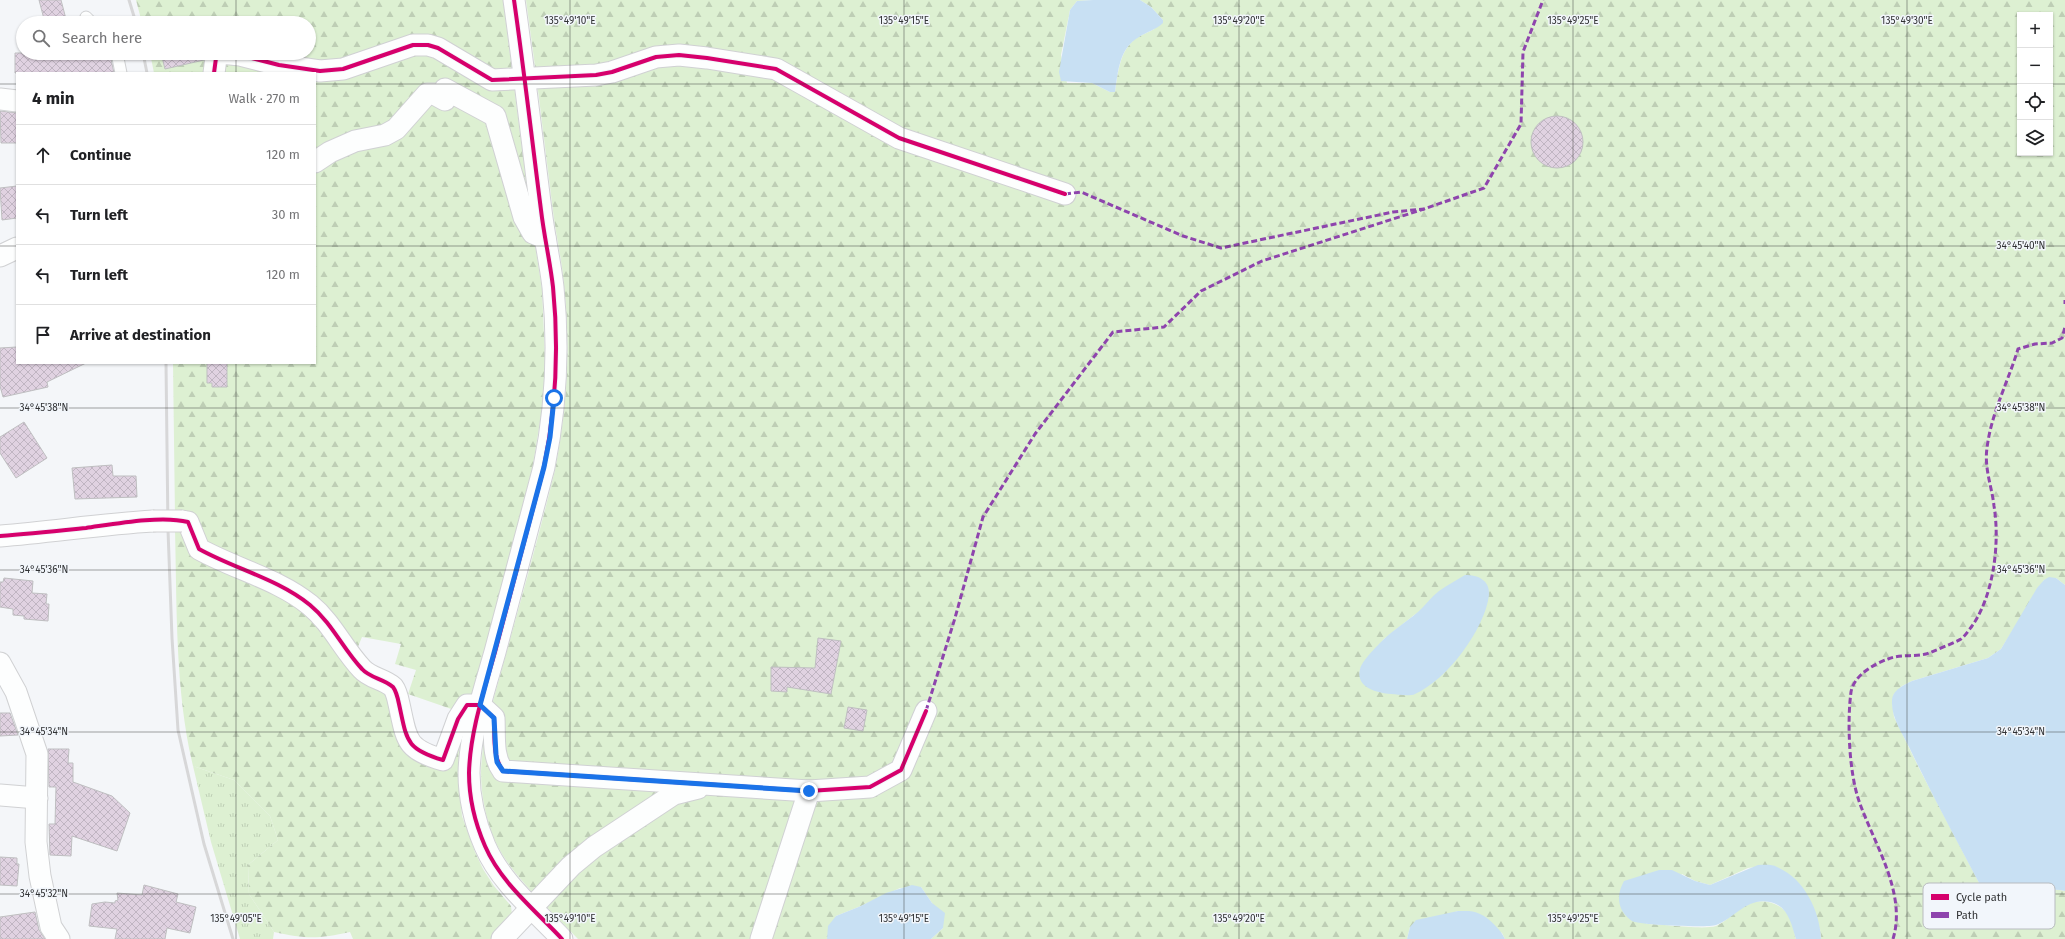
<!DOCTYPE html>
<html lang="en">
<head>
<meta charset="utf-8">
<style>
  body { margin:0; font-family:"Fira Sans",sans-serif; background:#f6f6f6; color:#202124 }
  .controls { position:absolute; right:12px; top:12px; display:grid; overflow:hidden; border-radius:0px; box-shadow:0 1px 3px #0004 }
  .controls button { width:36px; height:36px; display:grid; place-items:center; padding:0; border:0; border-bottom:1px solid #e0e0e0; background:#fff; color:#202124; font:20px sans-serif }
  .stop { position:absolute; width:12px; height:12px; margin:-9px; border:3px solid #1a73e8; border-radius:50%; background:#fff }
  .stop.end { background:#1a73e8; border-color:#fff; box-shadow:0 1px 4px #0008 }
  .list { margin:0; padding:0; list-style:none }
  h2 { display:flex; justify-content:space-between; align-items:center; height:52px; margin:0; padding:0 16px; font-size:17px }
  h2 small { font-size:13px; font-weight:400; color:#757577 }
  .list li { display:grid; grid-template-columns:26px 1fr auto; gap:12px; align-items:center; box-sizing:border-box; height:60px; padding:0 16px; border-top:1px solid #e0e0e0 }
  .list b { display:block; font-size:15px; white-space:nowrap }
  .list em { font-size:13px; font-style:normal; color:#757577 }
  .icon { flex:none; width:22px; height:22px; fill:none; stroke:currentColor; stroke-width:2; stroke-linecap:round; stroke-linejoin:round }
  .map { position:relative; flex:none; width:2065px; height:939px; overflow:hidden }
  .search { position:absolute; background:#fff; box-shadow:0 1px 3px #0004; left:16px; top:16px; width:300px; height:44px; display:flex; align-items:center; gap:10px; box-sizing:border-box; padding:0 14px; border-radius:22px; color:#757577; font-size:15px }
  .panel { position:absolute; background:#fff; box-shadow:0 1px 3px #0004; left:16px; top:72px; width:300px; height:292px; border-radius:0px }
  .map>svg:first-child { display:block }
  .grass { fill:url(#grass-tufts) }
  .forest { fill:url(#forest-firs); fill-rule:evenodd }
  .water { fill:#c8e0f3 }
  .building { fill:url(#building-cross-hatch); stroke:#bfbfc1 }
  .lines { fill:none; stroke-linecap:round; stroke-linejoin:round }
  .lane-casing { stroke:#d0d1d3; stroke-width:13 }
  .street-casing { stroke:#d0d1d3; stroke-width:23 }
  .lane { stroke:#fdfefe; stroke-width:11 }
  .street { stroke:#fdfefe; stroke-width:21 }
  .rail { stroke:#d7d7d8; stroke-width:3 }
  .street-bridge-casing { stroke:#d0d1d3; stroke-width:23; stroke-linecap:butt }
  .street-bridge { stroke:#fdfefe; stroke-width:21 }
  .quiet { stroke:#8e44ad; stroke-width:3; stroke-dasharray:6 3; stroke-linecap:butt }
  .cycleway-casing { stroke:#f2f6fb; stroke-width:6 }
  .cycleway { stroke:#d6006c; stroke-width:4 }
  .route { stroke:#1a73e8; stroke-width:5 }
  .ticks { fill:none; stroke:#303133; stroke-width:1; stroke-opacity:0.45 }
  .key { fill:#f2f6fb; stroke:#b8bbbf; stroke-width:1 }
  .key-label { font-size:11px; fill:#303133 }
  .ticks-label { font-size:10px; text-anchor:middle; fill:#303133; stroke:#f2f6fb; stroke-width:3; stroke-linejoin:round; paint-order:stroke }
</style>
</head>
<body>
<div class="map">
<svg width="2065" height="939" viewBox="0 0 2065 939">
  <defs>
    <pattern id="grass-tufts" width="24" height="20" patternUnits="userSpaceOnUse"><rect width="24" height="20" fill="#ddf0d2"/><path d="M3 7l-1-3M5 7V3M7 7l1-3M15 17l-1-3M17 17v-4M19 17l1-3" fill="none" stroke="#beceb5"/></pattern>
    <pattern id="forest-firs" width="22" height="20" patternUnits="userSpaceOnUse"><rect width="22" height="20" fill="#ddf0d2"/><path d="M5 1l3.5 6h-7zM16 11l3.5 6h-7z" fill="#beceb5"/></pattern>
    <pattern id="building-cross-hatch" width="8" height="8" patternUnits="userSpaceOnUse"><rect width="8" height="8" fill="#e0d2e1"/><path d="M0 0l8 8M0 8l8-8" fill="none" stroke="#c0b5c2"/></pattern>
  </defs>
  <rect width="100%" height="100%" fill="#f4f6f9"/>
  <path class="grass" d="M193,766L234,780L270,816L278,840L248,865L249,894L274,932L273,939H240L211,842Z"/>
  <g class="forest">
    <path d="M136,0H503L531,219L542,289L545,358L544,397L533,465L474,693L457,711L408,694L416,670L395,664L401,644L362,637L355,654L330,619L209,550L175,516L173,363H315V73H154L150,53H309V23H142Z"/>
    <path d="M526,0H1093L1077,1L1070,10L1061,55L1067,83H1092L1110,92H1115C1118,72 1120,46 1140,36C1152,30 1154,31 1163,20L1151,7L1140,0H2065V585L2056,578L2044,580L2001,649L1988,658L1912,681L1902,686L1894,694L1892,701L1894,717L1920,770L1986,896L2010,912C2027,900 2043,885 2065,891V939H1821L1820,929L1769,865L1748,868L1710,885L1695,881L1682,874L1646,924C1662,924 1703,930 1716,926C1728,921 1735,910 1746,905C1761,897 1780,902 1789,916C1793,922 1794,932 1796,939H1505L1502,933L1458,911L1410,927L1407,939H931L943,928L932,903L921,887L900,888L861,906L836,916L827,939H578C551,910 513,878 496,843C486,821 481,796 481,772C482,732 496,692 506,654C523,593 540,531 555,470C567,409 571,347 564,286C562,260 556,236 553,211C544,140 536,70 526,0ZM2020,15H2050V153H2020ZM1418,612L1360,669L1384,639Z"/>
    <path d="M181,525L197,551L295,600L390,691L426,759L467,715L459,751L458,773L462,816L475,852L483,869L494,886L511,906L513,924L496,939H353L350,932C318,939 306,939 274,932L249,894L248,865L278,840L270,816L234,780L193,766C175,690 177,609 175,530Z"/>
  </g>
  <g class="water">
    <path d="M1093,0H1140L1151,7L1163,20V23C1154,31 1148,31 1139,37C1119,48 1118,72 1115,92H1110L1092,83L1061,81L1059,72L1070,10L1077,1Z"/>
    <path d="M1465,575C1478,575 1490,580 1489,595C1485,629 1447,680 1415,694C1409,697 1397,694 1391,694C1378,693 1355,688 1360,669C1362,661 1376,647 1382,641C1393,630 1406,622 1418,612C1425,606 1431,597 1439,591C1447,585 1457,580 1465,575Z"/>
    <path d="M2049,577L2056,578L2065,585V891C2036,883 2015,916 2002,911C1995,908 1991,902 1986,896C1960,847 1933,797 1909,747C1902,733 1891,717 1892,701C1892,690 1904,685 1912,681L1988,658L2001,649L2037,588L2044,580Z"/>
    <path d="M1758,865C1764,865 1772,864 1777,867C1804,878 1820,911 1821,939H1796C1791,923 1788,906 1770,902C1747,897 1735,918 1716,925C1709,928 1638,925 1632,921C1629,919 1625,915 1623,912C1617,902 1618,892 1624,881L1659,870H1672L1695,881L1710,885Z"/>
    <path d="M912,885L921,887L932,903L945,913L943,928L931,939H827L828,926L836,916L861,906L886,893Z"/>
    <path d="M1458,911C1465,911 1473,910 1480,914C1489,918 1501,930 1505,939H1407L1410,927L1416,920Z"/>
  </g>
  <g class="building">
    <path d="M39,0H61L66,19L45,23Z"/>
    <path d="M15,53H54V59H111L114,73H15Z"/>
    <path d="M161,53H206L204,60L165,69Z"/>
    <path d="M0,111L17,113V143H1Z"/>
    <circle cx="1557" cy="142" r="26"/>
    <path d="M17,186V218L2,220L0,188Z"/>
    <path d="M17,347V363H86L47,382L48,387L3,397L0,386V348Z"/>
    <path d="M207,363H227V387H212V383H207Z"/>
    <path d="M24,422L47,458L16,478L0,453V437Z"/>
    <path d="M112,465L113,476H136L137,497L75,499L72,468Z"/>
    <path d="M4,578L33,581L32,593L47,594L46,604H49L48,621L24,619V616L13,615V609L0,607V582H3Z"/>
    <path d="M818,638L841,641L831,694L787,687V692L771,691V667L815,668Z"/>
    <path d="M848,707L867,710L863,731L844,728Z"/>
    <path d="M0,713H10L18,735L0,736Z"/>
    <path d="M48,749H69L68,763H73V782L112,796L130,813L117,851L72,836L71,856L50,855L49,824H55L56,787H49Z"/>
    <path d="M0,857L17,858V864H19L17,886L0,885Z"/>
    <path d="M144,885L178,894L176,902L196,907L190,933L167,928L165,939H115L117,929L89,926L92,904L105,902L115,903V901L118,900L117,893L142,895Z"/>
    <path d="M35,912L39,930L45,939H0V917Z"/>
  </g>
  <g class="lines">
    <defs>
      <g id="lane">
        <path d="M86,17L92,23"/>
        <path d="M117,53L121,73"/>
      </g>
      <g id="street">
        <path d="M514,0C524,70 532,140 541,210C544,236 550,261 553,287C559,347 556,408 544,467C528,529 511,590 495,652C484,691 470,732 469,773C469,798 475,823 485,846C501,883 535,910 562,939"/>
        <path d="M214,73L216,58L221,53L240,55L279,65L320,71L343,69L413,45H428L438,48L492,80L596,75L612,72L656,57L679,55L707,58L776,69L899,138L1065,194"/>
        <path d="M0,99L17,101"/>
        <path d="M315,162L330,152L355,141L385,135L396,129L427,94H434L445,100V89L495,116L524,217L533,233L545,238"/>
        <path d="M0,256L17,248"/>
        <path d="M182,521L188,522L199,549C235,569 278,579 310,605C332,623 343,649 362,669C370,678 384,679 393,687C396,691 398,699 399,704C407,740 405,749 443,760L458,719L467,705H480L494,718C495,737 492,756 503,771L809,791L870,787L901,770L926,711"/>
        <path d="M0,536C51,532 102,524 153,521"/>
        <path d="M0,663L16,692L37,754L36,842L40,876L51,927L59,939"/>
        <path d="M0,795L37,798"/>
        <path d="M502,939L571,866L594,847L674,794L698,788"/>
        <path d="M761,939L809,791"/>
      </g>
    </defs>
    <use href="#lane" class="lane-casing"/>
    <use href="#street" class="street-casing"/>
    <use href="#lane" class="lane"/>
    <use href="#street" class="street"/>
    <g class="rail">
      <path d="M129,0L136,23"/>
      <path d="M143,53L147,73"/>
      <path d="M166,363L168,530L172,638L178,730L204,844L233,939"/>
    </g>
    <defs>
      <path id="street-bridge" d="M153,521H182"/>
    </defs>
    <use href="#street-bridge" class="street-bridge-casing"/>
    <use href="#street-bridge" class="street-bridge"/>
    <g class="quiet">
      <path d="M1065,194L1081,192L1183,236L1221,248L1393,212L1424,209L1484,188L1521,124L1523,52L1543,0"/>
      <path d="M2065,300V304"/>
      <path d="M926,711L955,618L983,517L1035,434L1113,332L1164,327L1201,291L1262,261L1424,209"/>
      <path d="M1893,939C1907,893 1874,844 1859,801C1849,772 1847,722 1851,692C1854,675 1874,664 1888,659C1900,654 1914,657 1926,654C1930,653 1958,641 1961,639C1965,636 1969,630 1972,626C1994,595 2000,542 1994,506C1992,487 1984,468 1987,448C1991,414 2008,382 2018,349L2035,344L2052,343L2062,338L2065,327"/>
    </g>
    <defs>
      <g id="cycleway">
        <path d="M514,0C524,70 532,140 541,210C544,236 550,261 553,287C559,347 556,408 544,467C528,529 511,590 495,652C484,691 470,732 469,773C469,798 475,823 485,846C501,883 535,910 562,939"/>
        <path d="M214,73L216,58L221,53L240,55L279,65L320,71L343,69L413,45H428L438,48L492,80L596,75L612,72L656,57L679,55L707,58L776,69L899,138L1065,194"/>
        <path d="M0,536C29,534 57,531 86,528C114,524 161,515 188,522L199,549C235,569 278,579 310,605C332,623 343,649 362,669C370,678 384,679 393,687C396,691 398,699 399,704C407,740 405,749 443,760L458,719L467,705H480L494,718C495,737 492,756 503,771L809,791L870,787L901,770L926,711"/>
      </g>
    </defs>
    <use href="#cycleway" class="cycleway-casing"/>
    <use href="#cycleway" class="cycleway"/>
  </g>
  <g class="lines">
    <path class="route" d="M554,398L550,437L544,467L480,705L494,718L496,755L497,762L503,771L809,791"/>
  </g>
  <path class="ticks" d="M236,0V23M570,0V939M904,0V939M1239,0V939M1573,0V939M1907,0V939M236,53V73M0,84H17M315,84H2020M2050,84H2065M0,246H17M315,246H2065M236,363V939M0,408H2065M0,570H2065M0,732H2065M0,894H2065"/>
  <rect x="1923" y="883" width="132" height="46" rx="6" class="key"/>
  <rect x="1931" y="894" width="18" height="6" fill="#d6006c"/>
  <rect x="1931" y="912" width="18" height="6" fill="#8e44ad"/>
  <g class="key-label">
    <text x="1956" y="901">Cycle path</text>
    <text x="1956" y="919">Path</text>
  </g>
  <g class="ticks-label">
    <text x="570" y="24">135°49'10"E</text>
    <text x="904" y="24">135°49'15"E</text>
    <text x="1239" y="24">135°49'20"E</text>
    <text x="1573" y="24">135°49'25"E</text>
    <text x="1907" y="24">135°49'30"E</text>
    <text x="2021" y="249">34°45'40"N</text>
    <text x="44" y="411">34°45'38"N</text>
    <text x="2021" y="411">34°45'38"N</text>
    <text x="44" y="573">34°45'36"N</text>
    <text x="2021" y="573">34°45'36"N</text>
    <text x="44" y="735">34°45'34"N</text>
    <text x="2021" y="735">34°45'34"N</text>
    <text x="44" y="897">34°45'32"N</text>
    <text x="236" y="922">135°49'05"E</text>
    <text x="570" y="922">135°49'10"E</text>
    <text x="904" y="922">135°49'15"E</text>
    <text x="1239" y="922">135°49'20"E</text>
    <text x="1573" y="922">135°49'25"E</text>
  </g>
</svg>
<div class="controls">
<button>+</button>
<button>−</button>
<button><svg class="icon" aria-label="locate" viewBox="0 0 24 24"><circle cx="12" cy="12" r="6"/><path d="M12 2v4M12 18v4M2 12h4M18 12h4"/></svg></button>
<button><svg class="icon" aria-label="layers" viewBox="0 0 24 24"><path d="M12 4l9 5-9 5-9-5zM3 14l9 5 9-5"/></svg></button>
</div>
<div class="stop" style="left:554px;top:398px"></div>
<div class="stop end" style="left:809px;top:791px"></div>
<div class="search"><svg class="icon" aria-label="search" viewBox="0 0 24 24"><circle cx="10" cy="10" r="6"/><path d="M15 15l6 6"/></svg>Search here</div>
<section class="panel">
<h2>4 min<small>Walk · 270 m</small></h2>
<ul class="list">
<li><svg class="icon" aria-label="ahead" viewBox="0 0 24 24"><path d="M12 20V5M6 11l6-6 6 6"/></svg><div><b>Continue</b></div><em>120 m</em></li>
<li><svg class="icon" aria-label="left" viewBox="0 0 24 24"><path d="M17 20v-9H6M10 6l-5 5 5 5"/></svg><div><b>Turn left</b></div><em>30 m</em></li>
<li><svg class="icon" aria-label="left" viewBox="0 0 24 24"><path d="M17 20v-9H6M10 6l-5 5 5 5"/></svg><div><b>Turn left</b></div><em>120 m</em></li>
<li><svg class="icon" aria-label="arrive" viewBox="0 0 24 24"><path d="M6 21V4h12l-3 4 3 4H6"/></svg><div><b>Arrive at destination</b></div></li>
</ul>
</section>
</div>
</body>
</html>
